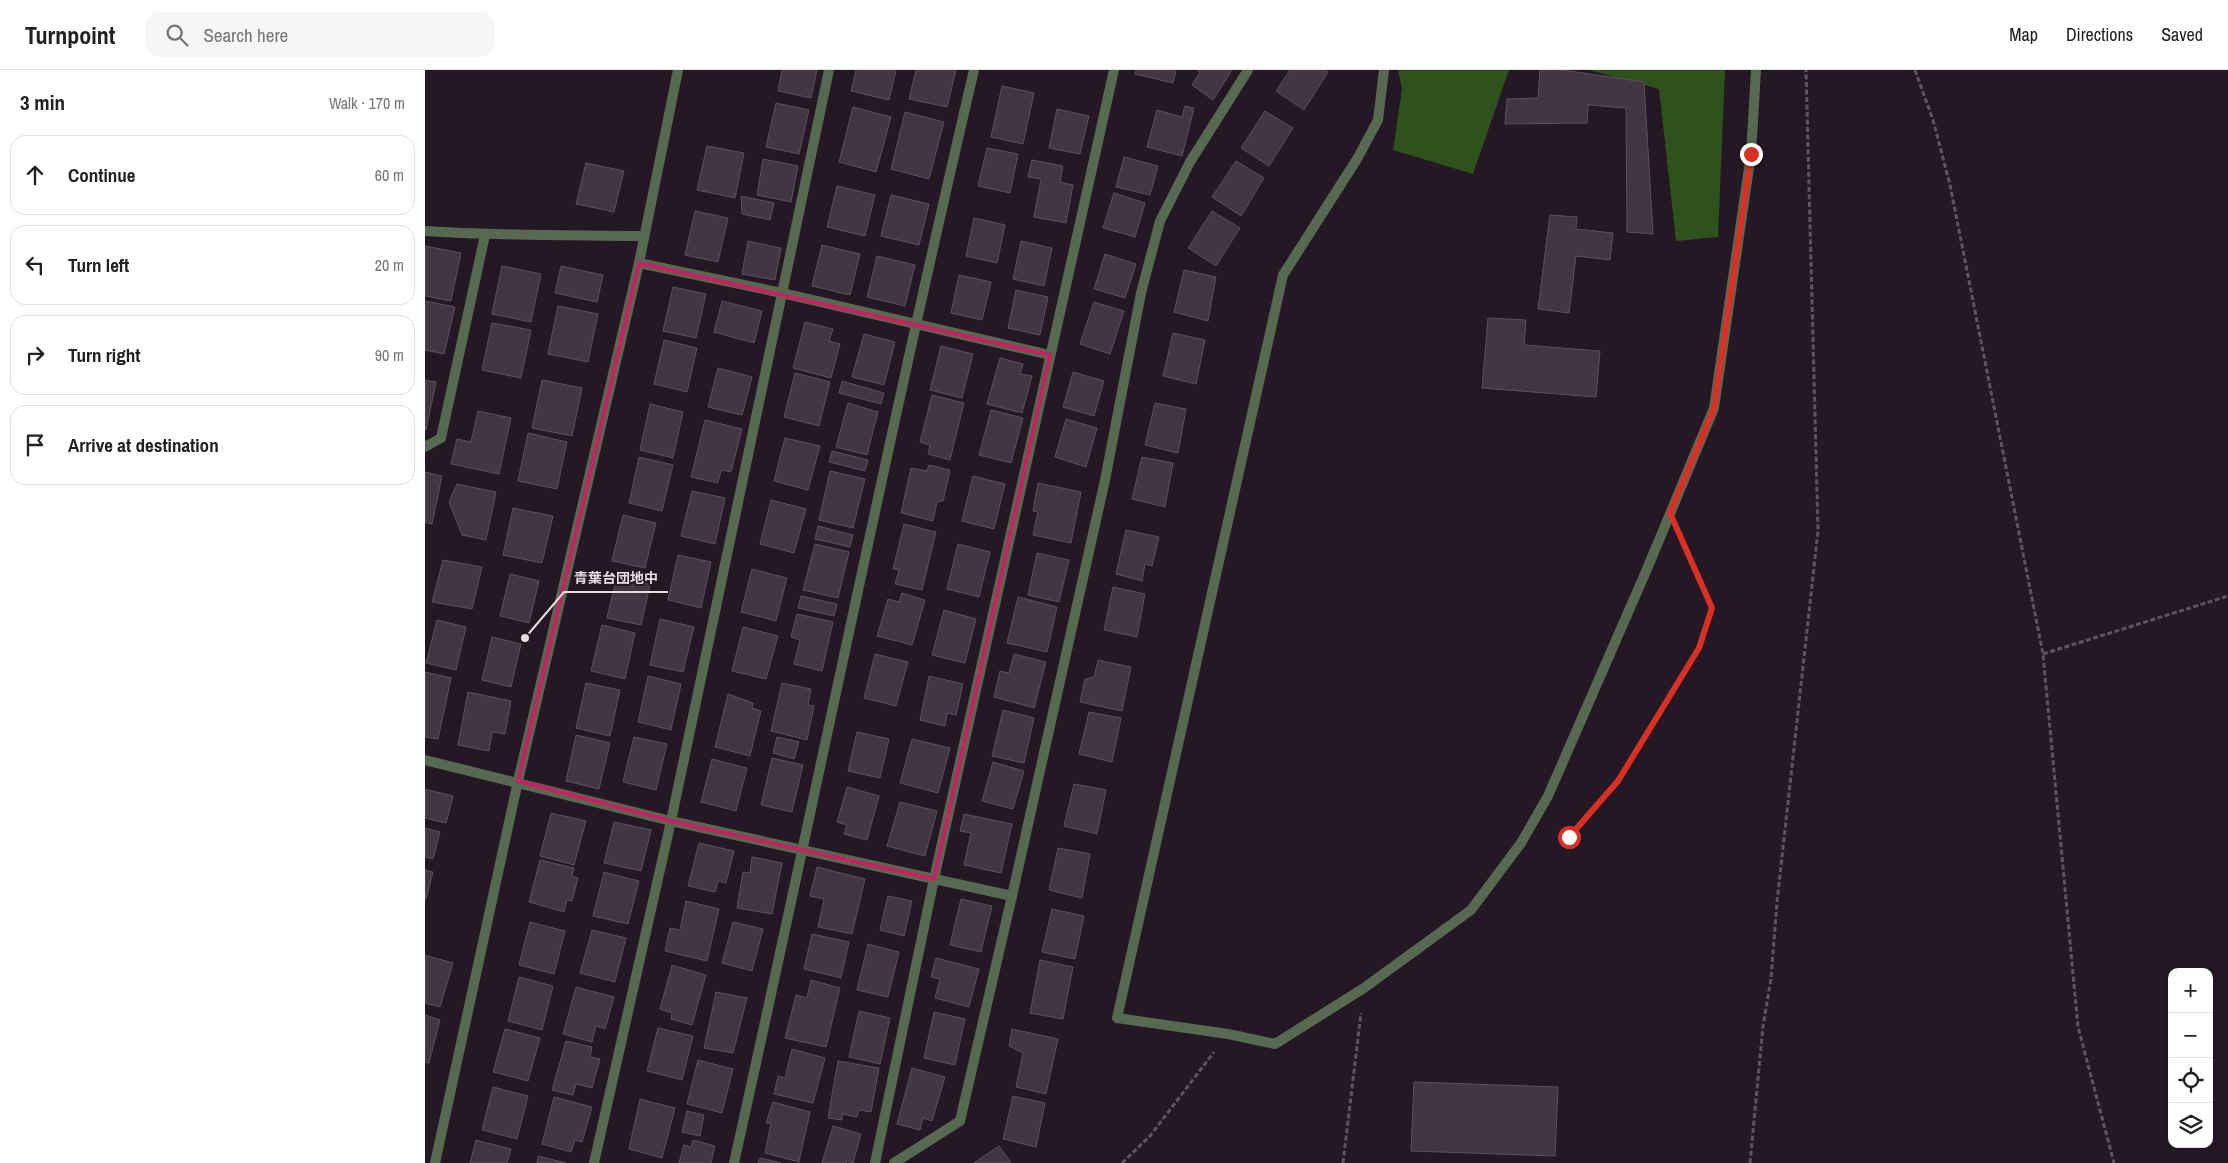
<!DOCTYPE html>
<html lang="en">
<head>
<meta charset="utf-8">
<style>
  body { margin:0; font-family:"Archivo Narrow","Noto Sans JP",sans-serif; background:#f6f6f6; color:#202124 }
  .controls { position:absolute; right:15px; bottom:15px; display:grid; overflow:hidden; border-radius:10px; box-shadow:0 1px 4px #0004 }
  .controls button { width:45px; height:45px; display:grid; place-items:center; padding:0; border:0; border-bottom:1px solid #e0e0e0; background:#fff; color:#202124; font:25px sans-serif }
  .stop { position:absolute; width:15px; height:15px; margin:-11px; border:4px solid #d93025; border-radius:50%; background:#fff }
  .stop.end { background:#d93025; border-color:#fff; box-shadow:0 1px 5px #0008 }
  .list { margin:0; padding:0; list-style:none }
  h2 { display:flex; justify-content:space-between; align-items:center; height:65px; margin:0; padding:0 20px; font-size:21px }
  h2 small { font-size:16px; font-weight:400; color:#757577 }
  .list li { display:grid; grid-template-columns:32px 1fr auto; gap:15px; align-items:center; box-sizing:border-box; height:80px; margin:0 10px 10px; padding:0 10px; border:1px solid #e0e0e0; border-radius:15px }
  .list b { display:block; font-size:19px; white-space:nowrap }
  .list em { font-size:16px; font-style:normal; color:#757577 }
  .icon { flex:none; width:28px; height:28px; fill:none; stroke:currentColor; stroke-width:2; stroke-linecap:round; stroke-linejoin:round }
  .map { position:relative; flex:none; width:1803px; height:1093px; overflow:hidden }
  header { display:flex; align-items:center; gap:30px; box-sizing:border-box; height:70px; padding:0 25px; background:#fff; border-bottom:1px solid #e0e0e0 }
  header strong { font-size:24px }
  nav { display:flex; gap:28px; margin-inline-start:auto; font-size:18px }
  .search { width:350px; height:45px; background:#f6f6f6; display:flex; align-items:center; gap:12px; box-sizing:border-box; padding:0 18px; border-radius:15px; color:#757577; font-size:19px }
  main { display:flex }
  aside { flex:1; background:#fff }
  .map>svg:first-child { display:block }
  .forest { fill:#2e511e }
  .building { fill:#433643; stroke:#5e4f5d }
  .lines { fill:none; stroke-linecap:round; stroke-linejoin:round }
  .path { stroke:#5e535e; stroke-width:3; stroke-dasharray:5 2.5; stroke-linecap:butt }
  .minor { stroke:#586952; stroke-width:10 }
  .tertiary { stroke:#586952; stroke-width:10 }
  .route { stroke:#d93025; stroke-width:6 }
  .marked { fill:none; stroke:#c42262; stroke-width:4; stroke-linejoin:round }
  .leader { fill:none; stroke:#e5dce5; stroke-width:2 }
  .callout-dot { fill:#e5dce5; stroke:#241824; stroke-width:2 }
  .callout-label { font-size:14px; text-anchor:middle; font-weight:bold; fill:#e5dce5; stroke:#241824; stroke-width:4; stroke-linejoin:round; paint-order:stroke }
</style>
</head>
<body>
<header>
<strong>Turnpoint</strong>
<div class="search"><svg class="icon" aria-label="search" viewBox="0 0 24 24"><circle cx="10" cy="10" r="6"/><path d="M15 15l6 6"/></svg>Search here</div>
<nav><a>Map</a><a>Directions</a><a>Saved</a></nav>
</header>
<main>
<aside>
<h2>3 min<small>Walk · 170 m</small></h2>
<ul class="list">
<li><svg class="icon" aria-label="ahead" viewBox="0 0 24 24"><path d="M12 20V5M6 11l6-6 6 6"/></svg><div><b>Continue</b></div><em>60 m</em></li>
<li><svg class="icon" aria-label="left" viewBox="0 0 24 24"><path d="M17 20v-9H6M10 6l-5 5 5 5"/></svg><div><b>Turn left</b></div><em>20 m</em></li>
<li><svg class="icon" aria-label="right" viewBox="0 0 24 24"><path d="M7 20v-9h11M14 6l5 5-5 5"/></svg><div><b>Turn right</b></div><em>90 m</em></li>
<li><svg class="icon" aria-label="arrive" viewBox="0 0 24 24"><path d="M6 21V4h12l-3 4 3 4H6"/></svg><div><b>Arrive at destination</b></div></li>
</ul>
</aside>
<div class="map">
<svg width="1803" height="1093" viewBox="0 0 1803 1093">
  <rect width="100%" height="100%" fill="#241824"/>
  <g class="forest">
    <path d="M973,0H1084L1048,104L968,80L977,19Z"/>
    <path d="M1164,0H1300L1293,167L1251,171L1234,19Z"/>
  </g>
  <g class="building">
    <path d="M357,0H392L386,28L353,21Z"/>
    <path d="M431,0H471L464,30L426,21Z"/>
    <path d="M491,0H531L522,37L484,29Z"/>
    <path d="M711,0H751L748,13L710,4Z"/>
    <path d="M772,0H807L788,30L767,15L775,2Z"/>
    <path d="M865,0H899L903,2L879,40L851,21Z"/>
    <path d="M1115,0H1138L1219,12L1228,164L1202,162L1201,38L1163,35L1162,53L1080,54L1082,29L1113,28Z"/>
    <path d="M577,16L609,23L598,74L566,67Z"/>
    <path d="M351,33L384,40L374,84L341,77Z"/>
    <path d="M760,36L769,38L757,86L722,77L732,40L757,47Z"/>
    <path d="M428,37L466,47L451,102L414,92Z"/>
    <path d="M632,39L664,46L655,84L624,78Z"/>
    <path d="M840,41L868,58L844,96L816,78Z"/>
    <path d="M480,42L519,52L504,109L466,99Z"/>
    <path d="M282,76L319,83L310,128L272,120Z"/>
    <path d="M562,78L593,84L585,123L553,116Z"/>
    <path d="M699,87L733,96L725,125L691,117Z"/>
    <path d="M338,89L373,96L366,132L332,125Z"/>
    <path d="M607,90L638,96L635,112L648,115L641,153L609,147L616,109L603,107Z"/>
    <path d="M811,91L839,108L816,146L787,127Z"/>
    <path d="M161,93L199,101L189,142L151,134Z"/>
    <path d="M412,116L450,125L440,166L402,157Z"/>
    <path d="M689,123L720,133L710,167L678,158Z"/>
    <path d="M466,125L504,134L494,175L456,166Z"/>
    <path d="M316,126L349,133L345,150L317,144Z"/>
    <path d="M270,141L303,148L293,192L260,185Z"/>
    <path d="M787,141L815,158L791,196L763,178Z"/>
    <path d="M1125,145L1152,147L1151,159L1188,163L1185,190L1151,186L1144,243L1113,239Z"/>
    <path d="M549,148L580,155L572,193L541,186Z"/>
    <path d="M323,171L356,178L350,210L317,204Z"/>
    <path d="M596,171L627,178L619,216L588,209Z"/>
    <path d="M397,175L435,184L425,225L387,216Z"/>
    <path d="M0,176L36,183L26,231L0,226Z"/>
    <path d="M680,184L711,194L700,228L669,219Z"/>
    <path d="M452,186L490,195L480,236L442,227Z"/>
    <path d="M77,196L116,204L106,252L67,244Z"/>
    <path d="M136,196L178,205L172,232L130,223Z"/>
    <path d="M759,200L791,207L783,251L749,242Z"/>
    <path d="M534,205L566,212L557,250L526,243Z"/>
    <path d="M248,217L281,224L271,268L238,261Z"/>
    <path d="M591,220L623,227L615,265L583,258Z"/>
    <path d="M0,231L30,237L19,284L0,280Z"/>
    <path d="M297,231L337,241L329,273L289,262Z"/>
    <path d="M669,232L699,241L685,284L655,274Z"/>
    <path d="M133,236L173,244L163,292L123,284Z"/>
    <path d="M1063,248L1101,250L1099,275L1175,281L1171,327L1057,318Z"/>
    <path d="M380,252L408,259L404,271L415,274L406,308L368,298Z"/>
    <path d="M67,253L106,260L96,308L57,300Z"/>
    <path d="M748,263L780,270L771,314L738,306Z"/>
    <path d="M439,264L470,272L459,315L427,307Z"/>
    <path d="M239,270L272,278L262,322L229,314Z"/>
    <path d="M516,276L548,284L537,328L505,320Z"/>
    <path d="M575,288L598,294L595,304L607,306L597,343L562,334Z"/>
    <path d="M293,298L327,307L317,345L283,337Z"/>
    <path d="M648,302L679,311L669,346L638,337Z"/>
    <path d="M370,303L405,312L394,356L359,347Z"/>
    <path d="M0,310L11,312L1,360H0Z"/>
    <path d="M117,310L157,318L147,366L107,358Z"/>
    <path d="M417,311L459,323L456,334L414,323Z"/>
    <path d="M507,325L539,333L525,390L503,384L505,375L495,372Z"/>
    <path d="M423,333L453,342L442,385L411,377Z"/>
    <path d="M730,333L761,339L753,383L720,375Z"/>
    <path d="M225,334L258,342L248,388L215,380Z"/>
    <path d="M566,340L598,348L586,393L554,385Z"/>
    <path d="M53,341L86,348L74,404L26,394L32,369L46,372Z"/>
    <path d="M641,349L672,358L661,397L630,387Z"/>
    <path d="M280,350L317,359L306,402L296,400L293,413L266,407Z"/>
    <path d="M103,363L142,372L132,419L93,411Z"/>
    <path d="M360,368L395,376L383,420L349,411Z"/>
    <path d="M407,381L443,390L440,401L404,392Z"/>
    <path d="M214,387L248,395L237,441L204,433Z"/>
    <path d="M717,387L748,393L740,437L707,429Z"/>
    <path d="M504,395L525,400L518,431L512,432L508,451L476,443L486,398L502,401Z"/>
    <path d="M405,401L440,409L428,458L394,450Z"/>
    <path d="M0,402L17,406L7,454L0,452Z"/>
    <path d="M548,406L580,414L569,459L537,451Z"/>
    <path d="M613,413L656,422L646,473L608,465L613,442L608,441Z"/>
    <path d="M32,414L71,422L61,470L37,465L24,432Z"/>
    <path d="M267,421L300,428L290,474L256,466Z"/>
    <path d="M346,430L381,439L369,483L335,474Z"/>
    <path d="M88,438L128,446L117,493L78,485Z"/>
    <path d="M198,445L231,453L220,498L187,491Z"/>
    <path d="M479,454L511,462L497,520L470,514L474,500L468,499Z"/>
    <path d="M393,456L428,465L425,477L390,469Z"/>
    <path d="M701,460L734,467L727,496L720,494L717,511L691,504Z"/>
    <path d="M390,474L424,482L413,528L378,520Z"/>
    <path d="M533,474L565,482L554,527L522,519Z"/>
    <path d="M612,483L644,490L634,532L603,525Z"/>
    <path d="M253,485L286,492L276,538L243,530Z"/>
    <path d="M18,490L57,497L47,539L7,532Z"/>
    <path d="M327,499L362,508L351,551L316,542Z"/>
    <path d="M193,502L226,510L216,555L182,548Z"/>
    <path d="M85,504L114,511L104,553L75,546Z"/>
    <path d="M688,517L720,524L712,567L679,560Z"/>
    <path d="M477,523L500,530L487,575L452,566L463,529L474,532Z"/>
    <path d="M376,526L412,534L409,546L373,538Z"/>
    <path d="M593,527L632,537L622,582L582,573Z"/>
    <path d="M519,540L551,549L540,593L507,585Z"/>
    <path d="M372,544L408,552L397,601L369,594L375,570L366,567Z"/>
    <path d="M235,549L269,557L258,602L225,595Z"/>
    <path d="M12,550L41,557L31,600L1,593Z"/>
    <path d="M177,555L210,563L200,609L166,601Z"/>
    <path d="M318,557L353,566L341,609L307,601Z"/>
    <path d="M67,567L96,574L86,617L57,610Z"/>
    <path d="M450,584L483,592L471,636L439,628Z"/>
    <path d="M589,584L621,592L609,638L569,627L575,601L584,603Z"/>
    <path d="M673,590L706,597L697,641L655,632L660,609L669,607Z"/>
    <path d="M0,602L26,608L13,669L0,667Z"/>
    <path d="M223,606L256,614L246,660L213,652Z"/>
    <path d="M504,606L538,614L531,645L522,643L520,656L495,650Z"/>
    <path d="M161,613L195,620L185,666L151,658Z"/>
    <path d="M357,613L386,619L383,635L389,636L382,670L346,661Z"/>
    <path d="M43,622L86,631L80,664L67,662L64,681L33,675Z"/>
    <path d="M303,624L328,633L327,638L336,641L325,686L290,677Z"/>
    <path d="M578,640L609,648L599,693L567,686Z"/>
    <path d="M664,642L696,648L687,692L654,684Z"/>
    <path d="M432,662L464,669L455,708L423,701Z"/>
    <path d="M151,665L185,673L174,719L141,711Z"/>
    <path d="M209,667L242,674L231,720L198,712Z"/>
    <path d="M352,667L374,672L369,689L348,683Z"/>
    <path d="M487,669L525,678L513,723L475,713Z"/>
    <path d="M347,688L378,695L367,742L336,735Z"/>
    <path d="M287,689L322,698L311,741L276,732Z"/>
    <path d="M568,692L599,701L588,739L557,731Z"/>
    <path d="M649,714L681,720L672,764L639,756Z"/>
    <path d="M422,717L454,726L442,770L419,764L422,755L412,752Z"/>
    <path d="M0,719L28,726L21,753L0,748Z"/>
    <path d="M475,732L512,741L500,786L462,776Z"/>
    <path d="M126,743L161,751L149,795L115,786Z"/>
    <path d="M539,744L587,754L576,803L539,795L546,763L535,761Z"/>
    <path d="M189,752L226,760L216,801L179,793Z"/>
    <path d="M0,758L15,762L8,789L0,787Z"/>
    <path d="M274,773L309,781L301,813L293,811L290,822L263,816Z"/>
    <path d="M633,778L665,784L657,828L624,820Z"/>
    <path d="M327,787L357,793L347,844L312,838L318,802L325,803Z"/>
    <path d="M115,790L149,798L147,806L153,808L147,831L142,830L139,842L104,832Z"/>
    <path d="M392,797L440,809L427,864L393,857L399,829L385,826Z"/>
    <path d="M0,800L8,802L1,829H0Z"/>
    <path d="M179,802L214,811L203,854L168,846Z"/>
    <path d="M463,826L487,831L479,866L455,860Z"/>
    <path d="M536,829L567,836L556,882L525,875Z"/>
    <path d="M261,831L294,839L282,891L240,881L245,858L255,860Z"/>
    <path d="M627,839L659,846L650,889L617,882Z"/>
    <path d="M105,852L140,861L129,904L94,895Z"/>
    <path d="M308,852L338,859L327,901L297,893Z"/>
    <path d="M167,860L201,868L190,912L155,903Z"/>
    <path d="M387,864L424,872L416,908L379,899Z"/>
    <path d="M443,874L474,882L463,927L432,920Z"/>
    <path d="M0,885L28,893L15,937L0,933Z"/>
    <path d="M511,888L554,899L544,937L510,928L515,909L506,907Z"/>
    <path d="M615,890L648,897L638,949L605,943Z"/>
    <path d="M247,895L281,905L267,955L246,949L247,943L235,939Z"/>
    <path d="M94,907L128,916L117,960L83,951Z"/>
    <path d="M386,910L415,918L401,977L360,968L371,925L382,928Z"/>
    <path d="M151,917L189,927L180,959L171,956L167,972L138,964Z"/>
    <path d="M291,922L322,928L308,983L279,978Z"/>
    <path d="M434,941L465,948L455,994L424,987Z"/>
    <path d="M509,942L540,949L530,995L499,988Z"/>
    <path d="M0,945L15,950L4,993L0,992Z"/>
    <path d="M233,958L268,966L257,1010L222,1001Z"/>
    <path d="M80,959L115,968L103,1011L68,1002Z"/>
    <path d="M587,959L633,969L621,1024L591,1017L598,983L584,976Z"/>
    <path d="M141,971L167,977L165,987L175,989L167,1018L151,1014L148,1025L127,1020Z"/>
    <path d="M367,979L400,988L388,1033L349,1024L353,1006L360,1008Z"/>
    <path d="M273,990L308,999L297,1043L262,1034Z"/>
    <path d="M413,991L454,998L446,1042L434,1040L432,1047L417,1044V1050L403,1048Z"/>
    <path d="M487,998L520,1007L507,1051L498,1048L495,1060L472,1054Z"/>
    <path d="M989,1012L1133,1017L1130,1086L986,1081Z"/>
    <path d="M68,1017L103,1026L92,1069L57,1060Z"/>
    <path d="M588,1026L620,1033L611,1077L578,1069Z"/>
    <path d="M129,1027L167,1037L157,1072L150,1070L146,1082L117,1074Z"/>
    <path d="M215,1029L250,1038L237,1088L204,1079Z"/>
    <path d="M348,1032L385,1042L374,1092L340,1083L346,1053H341Z"/>
    <path d="M262,1041L279,1045L275,1066L257,1062Z"/>
    <path d="M408,1056L436,1064L428,1093L422,1091L421,1093H397Z"/>
    <path d="M51,1070L86,1079L82,1093H45Z"/>
    <path d="M268,1070L290,1076L286,1093H254L259,1075L266,1077Z"/>
    <path d="M574,1076L586,1093H549Z"/>
    <path d="M113,1086L141,1093H112Z"/>
    <path d="M335,1088L356,1093H333Z"/>
  </g>
  <g class="lines">
    <g class="path">
      <path d="M1490,0L1508,50L1525,115L1618,584L1653,957L1689,1093"/>
      <path d="M1618,584L1803,526"/>
      <path d="M1145,767L1193,711L1274,578L1287,538L1257,468"/>
      <path d="M697,1093L725,1066L789,982"/>
      <path d="M918,1093L936,943"/>
      <path d="M1325,1093L1338,956L1346,909L1352,832L1393,461L1381,0"/>
    </g>
    <g class="minor">
      <path d="M959,0L953,50L932,89L858,205L692,948L803,964L850,974L939,918L1046,840L1096,773L1123,726L1222,499L1289,338L1326,84L1331,0"/>
      <path d="M0,161C73,166 146,165 219,166"/>
      <path d="M214,193L357,223L625,285"/>
      <path d="M0,377L16,368L60,165"/>
      <path d="M0,690L246,751L587,826"/>
      <path d="M169,1093L246,751L404,0"/>
      <path d="M309,1093C390,729 464,363 549,0"/>
      <path d="M450,1093L509,809L689,0"/>
      <path d="M469,1093L535,1051L587,826L680,410L716,223L735,151L765,92L823,0"/>
    </g>
    <path class="tertiary" d="M10,1093L93,711L214,193L253,0"/>
  </g>
  <g class="lines">
    <path class="route" d="M1144,767L1193,711L1274,578L1287,538L1245,443L1289,338L1326,84"/>
  </g>
  <path class="marked" d="M214,193L625,285L509,809L246,751L93,711Z"/>
  <path class="leader" d="M100 568L139 522H243"/>
  <circle class="callout-dot" cx="100" cy="568" r="5"/>
  <g class="callout-label">
    <text x="191" y="513">青葉台団地中</text>
  </g>
</svg>
<div class="controls">
<button>+</button>
<button>−</button>
<button><svg class="icon" aria-label="locate" viewBox="0 0 24 24"><circle cx="12" cy="12" r="6"/><path d="M12 2v4M12 18v4M2 12h4M18 12h4"/></svg></button>
<button><svg class="icon" aria-label="layers" viewBox="0 0 24 24"><path d="M12 4l9 5-9 5-9-5zM3 14l9 5 9-5"/></svg></button>
</div>
<div class="stop" style="left:1144px;top:767px"></div>
<div class="stop end" style="left:1326px;top:84px"></div>
</div>
</main>
</body>
</html>
